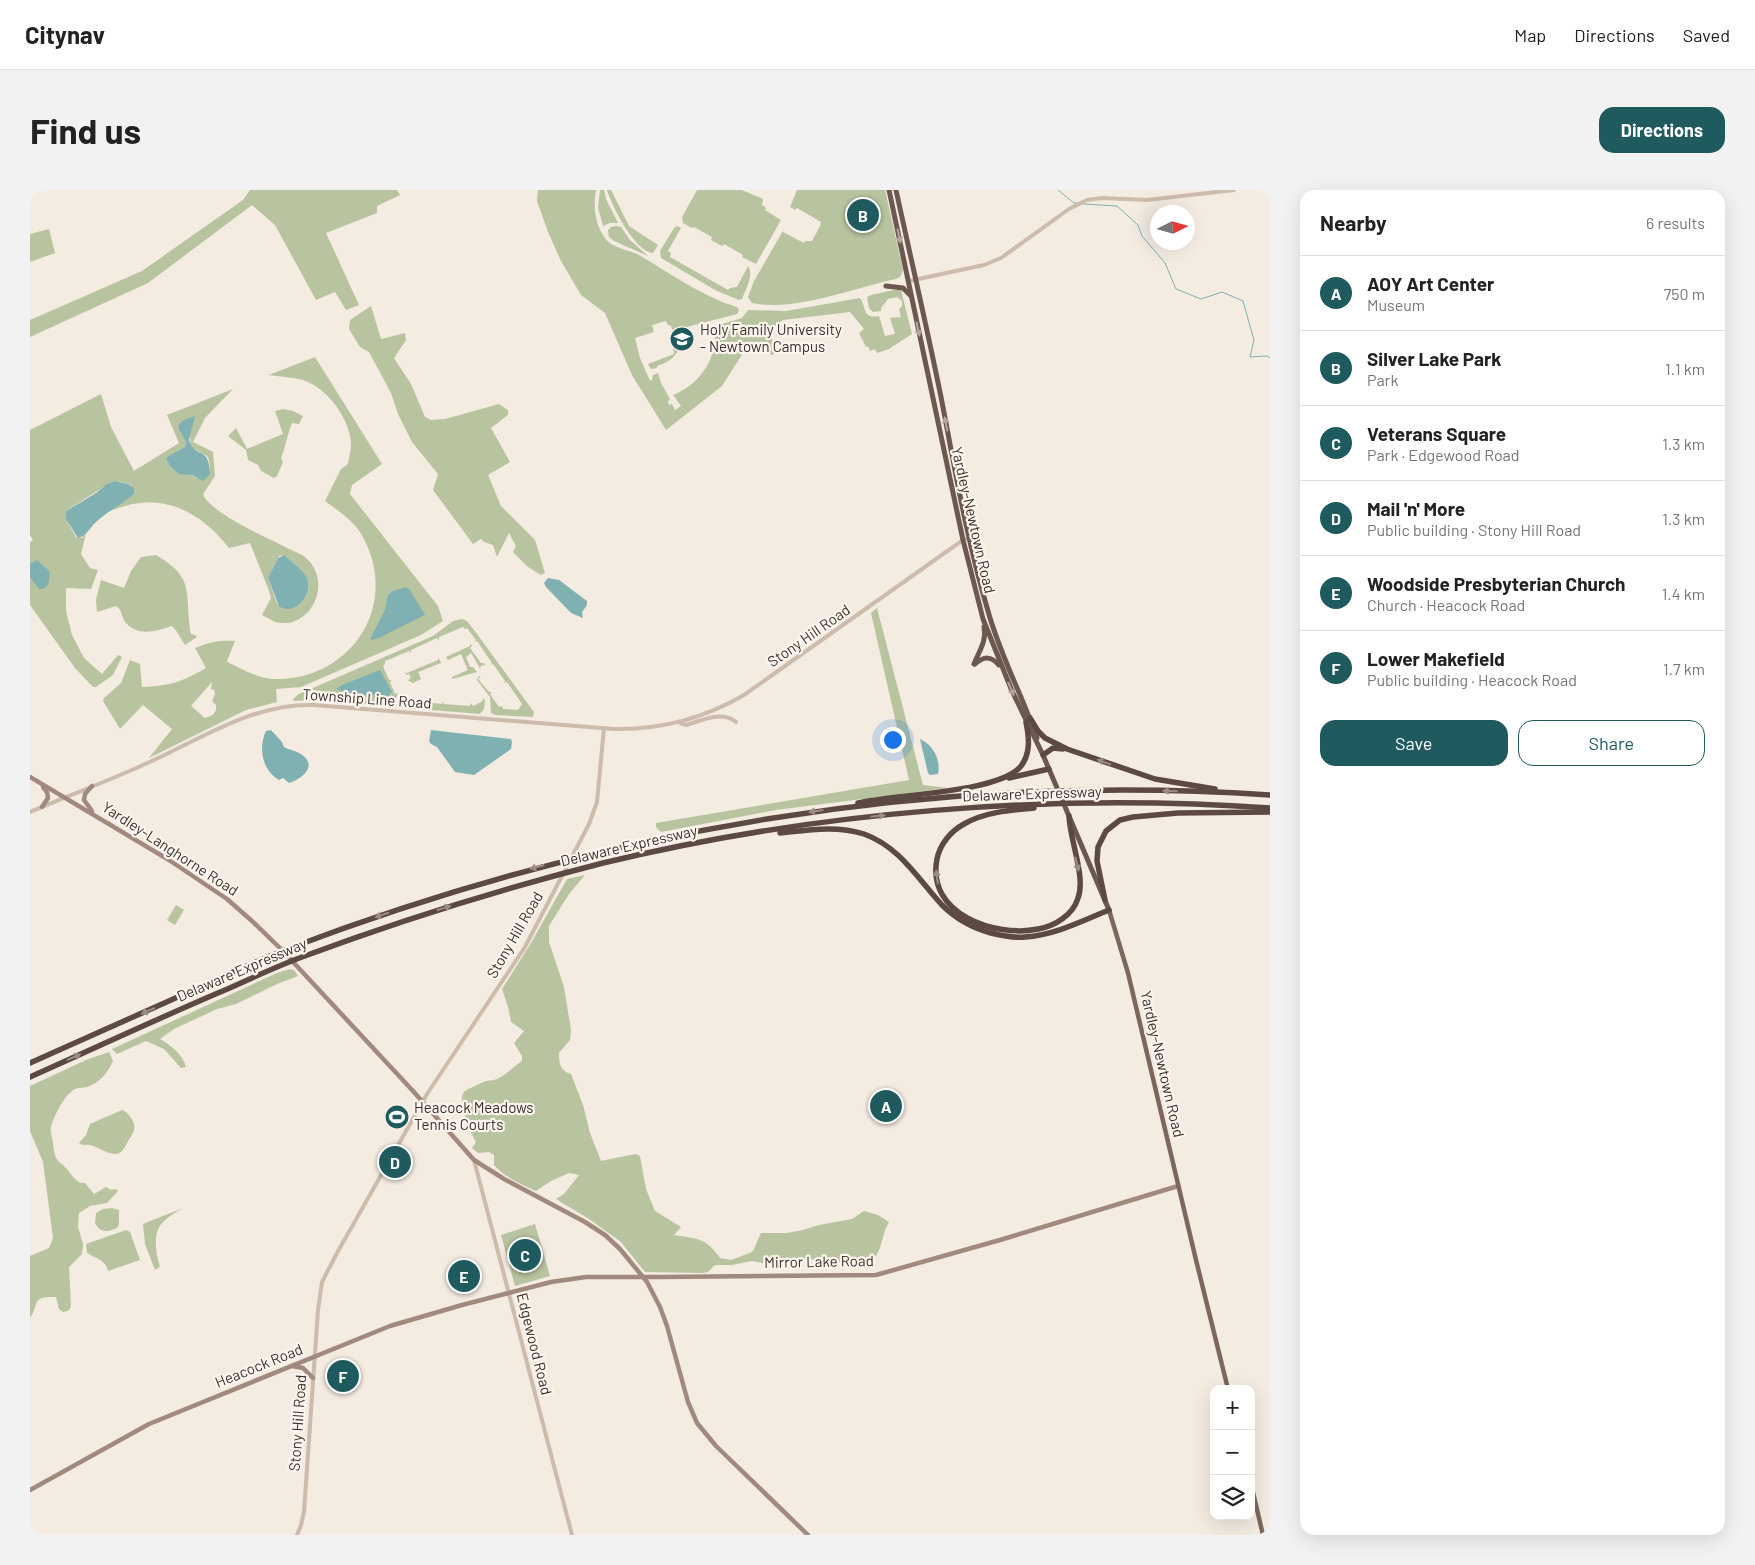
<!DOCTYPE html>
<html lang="en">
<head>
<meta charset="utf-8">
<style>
  body { margin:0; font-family:Barlow,sans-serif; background:#f2f2f2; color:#222 }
  .controls { position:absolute; right:15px; bottom:15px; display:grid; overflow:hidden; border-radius:10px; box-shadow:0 5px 20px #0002 }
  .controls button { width:45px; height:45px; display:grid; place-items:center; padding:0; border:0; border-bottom:1px solid #e0e0e0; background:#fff; color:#222; font:25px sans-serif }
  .compass { position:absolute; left:1120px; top:15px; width:45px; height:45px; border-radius:50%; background:#fff; box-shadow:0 5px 20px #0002; rotate:85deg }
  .you { position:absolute; left:862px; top:549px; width:18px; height:18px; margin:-12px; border:4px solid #fff; border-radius:50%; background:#1a73e8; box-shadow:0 0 0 8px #1a73e833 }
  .badge { display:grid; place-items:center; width:32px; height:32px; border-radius:50%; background:#1f5a5e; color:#fff; font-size:16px; font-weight:700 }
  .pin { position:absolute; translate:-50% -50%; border:2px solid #fff; box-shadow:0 1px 5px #0006 }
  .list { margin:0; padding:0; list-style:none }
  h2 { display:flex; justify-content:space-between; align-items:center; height:65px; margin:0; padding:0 20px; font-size:21px }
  h2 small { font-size:16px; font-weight:400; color:#767676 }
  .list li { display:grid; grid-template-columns:32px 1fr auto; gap:15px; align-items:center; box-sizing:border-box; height:75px; padding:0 20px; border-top:1px solid #e0e0e0 }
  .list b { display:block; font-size:19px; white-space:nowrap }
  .list p { margin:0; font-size:16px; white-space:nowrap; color:#767676 }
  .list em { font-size:16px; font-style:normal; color:#767676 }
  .actions { display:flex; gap:10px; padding:15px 20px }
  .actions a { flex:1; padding:11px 0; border:1px solid #1f5a5e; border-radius:15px; text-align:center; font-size:18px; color:#1f5a5e }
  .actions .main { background:#1f5a5e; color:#fff }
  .icon { flex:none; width:28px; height:28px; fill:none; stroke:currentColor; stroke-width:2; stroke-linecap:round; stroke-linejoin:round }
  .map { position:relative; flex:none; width:1240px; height:1345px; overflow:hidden; border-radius:15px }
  header { display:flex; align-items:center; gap:30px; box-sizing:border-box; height:70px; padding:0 25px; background:#fff; border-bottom:1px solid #e0e0e0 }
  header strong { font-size:24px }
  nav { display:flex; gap:28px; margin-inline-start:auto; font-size:18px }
  .intro { display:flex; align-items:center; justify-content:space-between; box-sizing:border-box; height:120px; padding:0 30px }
  h1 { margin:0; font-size:35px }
  .button { padding:12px 22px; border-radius:15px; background:#1f5a5e; color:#fff; font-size:18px; font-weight:700 }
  main { display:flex; gap:30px; padding:0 30px }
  aside { flex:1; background:#fff; border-radius:15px; box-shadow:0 5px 20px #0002 }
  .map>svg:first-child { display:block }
  .green { fill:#b8c4a0; fill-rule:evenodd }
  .water { fill:#7fb0b2 }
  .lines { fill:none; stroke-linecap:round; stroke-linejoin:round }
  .stream { stroke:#7fb0b2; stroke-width:1 }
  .tertiary { stroke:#cdbbac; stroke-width:4 }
  .secondary { stroke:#a18a7d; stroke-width:4.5 }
  .primary { stroke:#7d675c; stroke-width:4.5 }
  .trunk { stroke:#6c584f; stroke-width:5 }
  .motorway { stroke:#5c4a42; stroke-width:5.5 }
  .oneway { fill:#b4a69e }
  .oneway2 { fill:#9c8e87 }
  .labels { text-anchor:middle; stroke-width:4.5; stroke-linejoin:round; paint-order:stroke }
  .poi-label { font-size:15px; fill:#3b302b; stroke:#fbf5ee; text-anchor:start }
  .street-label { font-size:15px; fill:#3b302b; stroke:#fbf5ee }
</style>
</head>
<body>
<header>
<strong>Citynav</strong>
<nav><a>Map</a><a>Directions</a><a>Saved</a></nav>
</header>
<div class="intro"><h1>Find us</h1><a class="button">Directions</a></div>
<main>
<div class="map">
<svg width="1240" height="1345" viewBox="0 0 1240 1345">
  <rect width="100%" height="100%" fill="#f4ebe1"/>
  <g class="green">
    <path d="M220,0H367L370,5L347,16V23L296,43L329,115L316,120L305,102L286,110L245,35L222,15L118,93L0,147V130L112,81L213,10Z"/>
    <path d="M508,0H566C563,16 565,35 575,48C583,59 598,59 609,65C636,81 662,99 690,111C696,114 703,115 708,118L709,120L707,124L657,137C649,155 651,169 627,176V178L621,179L618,174L644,164L641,147L644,144L641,136L638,135L636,131L622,135L624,142L605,148L610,168L620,191L622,190L623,185L628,183L631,193L640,209L638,212L639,215L642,214L645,220L651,216L643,205C668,195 686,171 685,144L681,143L682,137L712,128L718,120L756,121L830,108C837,118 832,129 849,126L855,146L865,144L860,128L871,127L869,119L872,116V111L867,107L858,109L851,118V121L843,122L839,118L837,107L841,105L868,99L871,100L882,144L859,159L847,163L845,159L840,161L838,156L836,157L829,143L834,139L820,122L753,130L742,139L741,145L745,163L742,165L722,156L715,160L692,196L636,240L602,185L575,123L551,105L531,71L518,42L507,11Z"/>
    <path d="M570,0H574L576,9L588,33H580L573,36L568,18Z"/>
    <path d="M577,0H581L599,36L628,55L623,63C605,62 582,16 577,0Z"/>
    <path d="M667,0H712L733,9L732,15L736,18L735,20L751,30L726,74L712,67L713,65L694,54L692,56L681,50L682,47L664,37L662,38L653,33L652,27Z"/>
    <path d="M767,0H855L873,80L870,87L866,89C823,98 765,122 722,113L718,107L724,91L754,39L753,42L774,53L775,51H782L790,36L791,32L767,18L765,20L760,17Z"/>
    <path d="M586,36L591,37L600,50L618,66L584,51L579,47L578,40L581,37Z"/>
    <path d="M647,36L651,38L638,61L641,63L640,67L698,100L700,98L707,97L718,76C724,85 716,99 712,109L709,110L685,100L631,68L630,61L644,38Z"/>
    <path d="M19,39L25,63L0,72V44Z"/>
    <path d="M341,116L351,149L375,143L376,150L364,168L381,194L395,227L401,230L415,229L469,214L478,220V225L461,238L480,272L458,285L471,316L505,350L515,383L511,385L498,377L483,362L486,356L479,343L467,367L463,355L454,352L451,349L443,354L403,300L408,284L382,252L368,224L361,203L339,162L330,157L319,139L320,130Z"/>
    <path d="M285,167L352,274L322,295L320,304L408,416L413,431L391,445L271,497L246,499L247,512L216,520L119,568L142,539L113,515L90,539L73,511L74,508L91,493L100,470L110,474L112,497C139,496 152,492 176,478L165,458C181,452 187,450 205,451L197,471L199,473C212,479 227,488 242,489C308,492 360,435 342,369C339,359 334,347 327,338C318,327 306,319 295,311L311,279L318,274C319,267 321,260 321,254C320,230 300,202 278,192C266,187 252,187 239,185ZM182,492L181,499L184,500L185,504L182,511L186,515V520L183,525L175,528L161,516Z"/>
    <path d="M203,199L175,228L163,252L183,262L185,286L173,304C181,324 239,348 259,359C265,362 272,364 276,368C304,393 280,441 245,432C241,430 236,427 232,425L241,408L238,398L220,353L199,358C168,318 127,300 78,322L98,309L104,304L101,295L88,291L80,293L37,320L36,329L46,347L52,348L56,343L51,364L60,378L68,380L61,399L36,398V421L42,445L54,468L72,484L88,465L92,467L83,485L66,497H63L45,478L0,415V352L3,350L0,345V240L71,204L81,237L104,281L149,253L137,225ZM162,237C159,248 158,256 170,262C172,264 175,264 177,266C180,270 180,278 180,283L167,288C155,280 145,287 136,269L138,266L155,257ZM253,365C268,378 290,390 272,410C267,416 262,418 254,419L247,413L238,388L249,366Z"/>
    <path d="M253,219L263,221L273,226L269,234L262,233C257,245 256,256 251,268L253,272L247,286L244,288L231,281L228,275L218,270L216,260L198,246L206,238L217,259L253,244L245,221Z"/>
    <path d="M126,365C167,389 154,404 161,444L165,445L167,447L155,455L147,442L142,436C127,441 109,447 96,433C91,428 93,420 86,416L67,422L66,410L71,390L94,398L101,381L111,367Z"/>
    <path d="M847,418L893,595L918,598L746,620L631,642L626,637V633L879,590L841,423Z"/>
    <path d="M432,429L437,431L444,440L504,522L503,527L465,525L461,523L460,507L447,490L449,486H451L448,489L459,502H462L460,504L469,517L472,516L473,519L488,520L492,514L477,492L473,493L475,491L463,474L460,475L462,473L447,451L444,452L446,450L437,438L435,439L433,437L409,447V451L407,448L381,460V463L379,461L355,471V474L353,476L359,490H362L360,492L365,504L368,503L363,516L284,510L264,511L263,509L269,504L403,446L423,431Z"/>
    <path d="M440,453L442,456L440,458L451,473H454L456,476L453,475L450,477L451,480L441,463L436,467L440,477H443L447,482L422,489V487L438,480L431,464L418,470L416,467L440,456Z"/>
    <path d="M408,467L411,473L388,482L391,489L383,493L379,491L378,490L381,488L379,484L377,485L375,482L377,483L408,470Z"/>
    <path d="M374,508L375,511L391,512L392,509L393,512L412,514L413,511L414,514L440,516L441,513L443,516L453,511V508L455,510L454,519L450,524L376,518L371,513L372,509Z"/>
    <path d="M555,685L539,704L519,736V752L534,797L541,840L540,850L529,863C529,873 530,881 541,884L553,915L560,943L571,971L605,964L610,966L616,999L625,1021L651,1037L644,1045C667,1049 676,1047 690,1068L701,1070L720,1063L723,1061L731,1043H757L773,1040L789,1035L822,1029L834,1021L848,1025L859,1032C852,1043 853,1055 846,1066L834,1069L825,1073L797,1072L780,1069L732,1073L722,1071L702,1075H685L678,1082L672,1083L615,1082L591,1052L559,1029L526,1009L534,1004L549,985L539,983L521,991L506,1001C491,994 476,988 464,975V965L459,962L448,963L442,958L446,952C441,943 425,909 435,901C438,899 453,892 456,891C460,890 463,891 467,889C476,885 484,876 492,871V866L484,853L494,841L481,832L478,817L472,799L501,753L537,689Z"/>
    <path d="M146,715L154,720L145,735L137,730Z"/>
    <path d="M260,779L264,780L268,786L247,794L206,814L187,819L144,839L130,849C140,855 153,864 156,877L151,878L134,859L116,851L87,864L82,859L247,783Z"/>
    <path d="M79,862L83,871C77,884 70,892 57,897C53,898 49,897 45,899C34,905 24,926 21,937C20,942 22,947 23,952C24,962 24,969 33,975C40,981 45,994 55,993L64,1004L76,997L81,1000L86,999L88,1001L77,1013L60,1016L49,1023L48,1037L53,1054L52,1064L39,1077L41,1117L38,1121L33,1122L29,1119L26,1107C0,1106 10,1114 0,1128V1066L19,1058L23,1048L13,972L0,941V896L56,870Z"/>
    <path d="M92,920C97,922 98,924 101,928C108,938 103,943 97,953C95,957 92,963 86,964C77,964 68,957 60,955C55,954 53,956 49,953L56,945L60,934Z"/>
    <path d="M82,1018L89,1020V1032L88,1037C79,1043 70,1043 65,1033L66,1023L73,1019Z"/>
    <path d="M153,1018C146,1022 139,1026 133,1032C122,1042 126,1064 130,1077L125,1080L115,1054L113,1034Z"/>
    <path d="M505,1034L520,1086L485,1096L471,1045Z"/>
    <path d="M96,1040L100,1042L110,1070L78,1081C76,1070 65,1068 57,1063L56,1054Z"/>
  </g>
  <g class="water">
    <path d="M165,226L159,250C167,270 179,255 180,284L173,291L162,285L149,284L140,276L136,269L138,266L155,257L156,252L148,237C151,229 158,229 165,226Z"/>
    <path d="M86,291L98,294L104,298V304C92,315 77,321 65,333C60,338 55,347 48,348L36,329V321L66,303L77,294Z"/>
    <path d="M254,365C261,372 276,381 278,391C282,406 263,427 249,416L238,388L248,368Z"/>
    <path d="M7,370C19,382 22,377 18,395L13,399H9L0,387V374Z"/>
    <path d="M518,388L529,390L557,411V415L552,422L553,428L541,423L516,397L514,393Z"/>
    <path d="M376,397L380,400L395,425L349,448L341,450V447L355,420L358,405L363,401Z"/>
    <path d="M350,480L362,502L358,506L320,504L306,499L312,495Z"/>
    <path d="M241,540L252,552L254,557C259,560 264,560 269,563C289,574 274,588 259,593L253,588L249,590C232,580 228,558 236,541Z"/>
    <path d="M401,540L481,549L482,552L481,559L444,585L425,582L407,557L401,554L399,551Z"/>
    <path d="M890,549C903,555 911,569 908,584L900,585L898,583Z"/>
  </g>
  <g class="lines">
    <g class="stream">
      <path d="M1028,0L1044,13H1047"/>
      <path d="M1053,14L1087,16L1108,35L1112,46L1135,73L1146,99L1171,109L1192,102L1213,111L1224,150L1220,167L1237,166L1240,168"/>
    </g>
    <g class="tertiary">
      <path d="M879,91L954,75L971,68L1039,19L1057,10L1072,8L1117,10L1204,0"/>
      <path d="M650,533L656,535C671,531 691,520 706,532"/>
      <path d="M0,622C37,606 76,592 113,575C168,551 221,513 284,515L583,539C631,540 673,529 714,505L933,350L939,348"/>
      <path d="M444,970L542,1345"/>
      <path d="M267,1345L271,1335L274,1322L288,1120L292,1092L307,1063L397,904L495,757L559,634L567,612L574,538"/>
    </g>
    <g class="secondary">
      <path d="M0,587L139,670L197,709L222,731L251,759L383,901L444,970L474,989L555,1032L575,1045L590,1059L617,1092L630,1117L637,1136L658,1212L667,1233L686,1256L778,1345"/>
      <path d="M12,617L18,608L17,602L13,597"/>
      <path d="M62,621L54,610L55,604L62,596"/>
      <path d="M262,1176L273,1178L283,1188"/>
      <path d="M0,1300L119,1234L360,1136L432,1115L521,1092L556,1087H629L846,1085L970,1050L1148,996"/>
    </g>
    <g class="primary">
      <path d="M1079,720L1098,783L1166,1070L1198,1199"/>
      <path d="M1221,1294L1233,1345"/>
    </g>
    <g class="trunk">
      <path d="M859,0L933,350L953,429L982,501L1013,565L1079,720"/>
      <path d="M866,0C881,69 897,138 911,207C925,279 937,351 958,421C970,465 992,505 1007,548"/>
      <path d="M856,96L873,98L880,105"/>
      <path d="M944,474C949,461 957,451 954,437"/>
      <path d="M945,474C954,466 961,466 969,475"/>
    </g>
    <g class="motorway">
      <path d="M1000,528L1008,541L1015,548L1037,559L1125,589L1185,599"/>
      <path d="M1013,565L1023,558L1033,559"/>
      <path d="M979,588L1019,579"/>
      <path d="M828,613C864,604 970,603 991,576C1001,563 999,547 996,532"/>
      <path d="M1004,618C981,620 955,622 934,634C921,641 910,654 907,669C896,724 965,748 1008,739C1025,736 1043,725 1048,708C1056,687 1040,651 1039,626"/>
      <path d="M750,643C778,640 806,635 834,644C870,657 887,688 912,715C925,728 943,738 961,743C973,746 984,748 995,747C1025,745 1052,731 1079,720"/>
      <path d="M1075,710L1067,671L1068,657L1076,641L1090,630L1103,627L1148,623L1240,622"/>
      <path d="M0,873C53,849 106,826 159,802C192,787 226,771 260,758C573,639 905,582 1240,605"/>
      <path d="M0,887C65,858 129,828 195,800C220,789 245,777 272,767C371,730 471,699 573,673C789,621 1019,603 1240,618"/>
    </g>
  </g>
  <defs><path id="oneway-solid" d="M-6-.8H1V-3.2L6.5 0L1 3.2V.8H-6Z" transform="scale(1.25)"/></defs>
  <g class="oneway">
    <use href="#oneway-solid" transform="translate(869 46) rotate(78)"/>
    <use href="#oneway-solid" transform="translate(888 139) rotate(78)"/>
    <use href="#oneway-solid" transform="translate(916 234) rotate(-101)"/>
    <use href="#oneway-solid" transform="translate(981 499) rotate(67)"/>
  </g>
  <g class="oneway2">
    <use href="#oneway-solid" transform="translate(1074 572) rotate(-160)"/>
    <use href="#oneway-solid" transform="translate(1140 601) rotate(-179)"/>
    <use href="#oneway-solid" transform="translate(786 621) rotate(172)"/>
    <use href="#oneway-solid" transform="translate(848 626) rotate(-6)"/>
    <use href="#oneway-solid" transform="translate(1047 674) rotate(76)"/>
    <use href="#oneway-solid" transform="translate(507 677) rotate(165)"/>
    <use href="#oneway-solid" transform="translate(907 687) rotate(-97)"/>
    <use href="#oneway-solid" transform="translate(414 718) rotate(-18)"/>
    <use href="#oneway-solid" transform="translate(352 725) rotate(161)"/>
    <use href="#oneway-solid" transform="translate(118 821) rotate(156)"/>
    <use href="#oneway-solid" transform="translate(44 867) rotate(-24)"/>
  </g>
  <defs>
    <symbol id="university-disc" viewBox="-11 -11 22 22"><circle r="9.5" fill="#1f5a5e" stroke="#fbf5ee"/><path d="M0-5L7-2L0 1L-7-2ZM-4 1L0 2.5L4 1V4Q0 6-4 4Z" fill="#fff"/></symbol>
    <symbol id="stadium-disc" viewBox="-11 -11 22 22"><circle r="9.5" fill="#1f5a5e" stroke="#fbf5ee"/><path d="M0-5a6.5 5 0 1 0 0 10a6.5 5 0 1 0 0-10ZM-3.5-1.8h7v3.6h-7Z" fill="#fff"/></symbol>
  </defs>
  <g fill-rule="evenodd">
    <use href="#university-disc" x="638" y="135" width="28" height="28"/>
    <use href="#stadium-disc" x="353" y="913" width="28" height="28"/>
  </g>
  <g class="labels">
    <g class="poi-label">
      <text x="670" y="145">Holy Family University<tspan x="670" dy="17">- Newtown Campus</tspan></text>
      <text x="384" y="923">Heacock Meadows<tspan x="384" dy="17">Tennis Courts</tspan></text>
    </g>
    <g class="street-label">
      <text transform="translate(943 330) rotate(77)" y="5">Yardley-Newtown Road</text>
      <text transform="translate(779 446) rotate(-35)" y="5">Stony Hill Road</text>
      <text transform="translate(337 509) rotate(4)" y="5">Township Line Road</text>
      <text transform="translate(1002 604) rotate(-2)" y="5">Delaware Expressway</text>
      <text transform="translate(599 656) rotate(-13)" y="5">Delaware Expressway</text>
      <text transform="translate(140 659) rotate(33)" y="5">Yardley-Langhorne Road</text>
      <text transform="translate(485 745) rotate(-60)" y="5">Stony Hill Road</text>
      <text transform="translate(212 780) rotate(-23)" y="5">Delaware Expressway</text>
      <text transform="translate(1132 874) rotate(77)" y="5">Yardley-Newtown Road</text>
      <text transform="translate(789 1072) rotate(-1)" y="5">Mirror Lake Road</text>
      <text transform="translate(504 1154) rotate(76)" y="5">Edgewood Road</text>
      <text transform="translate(229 1176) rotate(-22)" y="5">Heacock Road</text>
      <text transform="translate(268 1233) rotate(-86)" y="5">Stony Hill Road</text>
    </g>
  </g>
</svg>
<div class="controls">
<button>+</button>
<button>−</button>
<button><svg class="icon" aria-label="layers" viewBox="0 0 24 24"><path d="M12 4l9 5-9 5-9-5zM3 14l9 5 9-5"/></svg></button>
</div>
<svg class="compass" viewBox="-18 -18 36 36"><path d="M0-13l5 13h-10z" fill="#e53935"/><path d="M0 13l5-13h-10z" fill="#767676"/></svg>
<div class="you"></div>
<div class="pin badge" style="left:856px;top:916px">A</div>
<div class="pin badge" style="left:833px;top:25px">B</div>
<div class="pin badge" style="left:495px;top:1065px">C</div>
<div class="pin badge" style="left:365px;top:972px">D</div>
<div class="pin badge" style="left:434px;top:1086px">E</div>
<div class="pin badge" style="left:313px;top:1186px">F</div>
</div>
<aside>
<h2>Nearby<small>6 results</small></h2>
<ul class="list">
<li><span class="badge">A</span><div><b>AOY Art Center</b><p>Museum</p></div><em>750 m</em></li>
<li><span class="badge">B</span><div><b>Silver Lake Park</b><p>Park</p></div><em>1.1 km</em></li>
<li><span class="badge">C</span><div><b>Veterans Square</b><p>Park · Edgewood Road</p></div><em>1.3 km</em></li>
<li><span class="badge">D</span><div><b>Mail 'n' More</b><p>Public building · Stony Hill Road</p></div><em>1.3 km</em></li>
<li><span class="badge">E</span><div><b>Woodside Presbyterian Church</b><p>Church · Heacock Road</p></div><em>1.4 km</em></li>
<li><span class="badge">F</span><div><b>Lower Makefield</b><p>Public building · Heacock Road</p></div><em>1.7 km</em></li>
</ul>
<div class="actions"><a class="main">Save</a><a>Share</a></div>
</aside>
</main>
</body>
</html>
